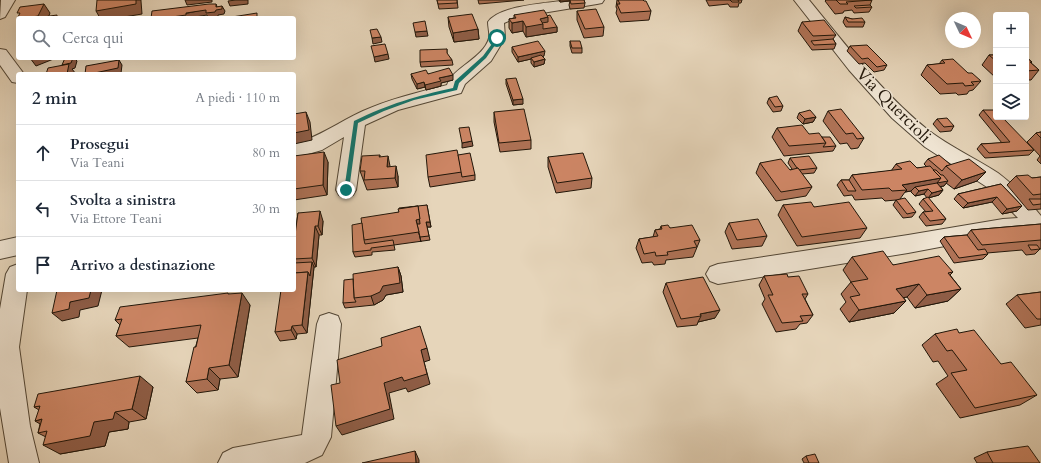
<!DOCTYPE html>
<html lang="it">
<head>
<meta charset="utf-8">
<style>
  body { margin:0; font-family:Cardo,serif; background:#f6f6f7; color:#1f2937 }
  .controls { position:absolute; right:12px; top:12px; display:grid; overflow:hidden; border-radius:4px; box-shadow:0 4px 16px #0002 }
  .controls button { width:36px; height:36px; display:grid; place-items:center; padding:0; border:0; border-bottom:1px solid #e0e1e3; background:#fff; color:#1f2937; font:20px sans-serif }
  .compass { position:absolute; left:945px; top:12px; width:36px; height:36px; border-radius:50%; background:#fff; box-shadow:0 4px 16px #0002; rotate:134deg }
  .stop { position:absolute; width:12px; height:12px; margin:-9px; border:3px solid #0f766e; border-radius:50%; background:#fff }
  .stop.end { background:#0f766e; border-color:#fff; box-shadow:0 1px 4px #0008 }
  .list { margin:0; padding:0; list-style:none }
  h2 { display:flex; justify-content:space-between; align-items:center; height:52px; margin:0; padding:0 16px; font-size:17px }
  h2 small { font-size:13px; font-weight:400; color:#747a83 }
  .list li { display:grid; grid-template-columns:26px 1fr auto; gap:12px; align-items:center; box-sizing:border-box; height:56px; padding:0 16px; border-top:1px solid #e0e1e3 }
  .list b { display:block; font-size:15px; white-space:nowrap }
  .list p { margin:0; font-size:13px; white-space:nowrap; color:#747a83 }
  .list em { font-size:13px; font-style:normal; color:#747a83 }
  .icon { flex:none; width:22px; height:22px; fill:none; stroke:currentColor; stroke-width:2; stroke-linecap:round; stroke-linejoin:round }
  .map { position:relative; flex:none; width:1041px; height:463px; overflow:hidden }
  .search { position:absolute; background:#fff; box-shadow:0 4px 16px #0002; left:16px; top:16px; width:280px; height:44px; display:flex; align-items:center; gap:10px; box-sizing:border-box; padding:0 14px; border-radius:4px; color:#747a83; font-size:15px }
  .panel { position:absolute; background:#fff; box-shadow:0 4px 16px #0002; left:16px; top:72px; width:280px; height:220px; border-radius:4px }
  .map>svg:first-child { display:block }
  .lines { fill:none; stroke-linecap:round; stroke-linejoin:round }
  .minor-casing { stroke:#524635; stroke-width:2 }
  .minor { fill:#efe4d2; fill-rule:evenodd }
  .wall { fill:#af7256; stroke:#211609 }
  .shaded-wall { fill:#8f5d46; stroke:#211609 }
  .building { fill:#cc8564; stroke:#211609 }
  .route { fill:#0f766e }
  .labels { text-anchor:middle; stroke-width:3; stroke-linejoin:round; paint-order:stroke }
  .street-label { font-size:17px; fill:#211609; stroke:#efe4d2 }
</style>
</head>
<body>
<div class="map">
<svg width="1041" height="463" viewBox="0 0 1041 463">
  <rect width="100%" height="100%" fill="#e6d5ba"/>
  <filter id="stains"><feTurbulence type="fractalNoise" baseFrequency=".005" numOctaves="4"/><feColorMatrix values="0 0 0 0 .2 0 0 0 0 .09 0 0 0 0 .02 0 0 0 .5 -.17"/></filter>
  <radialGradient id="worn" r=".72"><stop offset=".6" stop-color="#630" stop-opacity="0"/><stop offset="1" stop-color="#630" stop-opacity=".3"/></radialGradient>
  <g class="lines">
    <defs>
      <g id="minor">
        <path d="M1,0H15L5,17L0,19Z"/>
        <path d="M569,0H604L602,3L597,4L518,17L504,23L505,38L491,61L465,84L461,93L398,110L365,125L356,190L353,195L346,198L339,195L336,190L344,137L322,150L294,158V144C319,137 339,122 363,111C390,99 419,92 447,85C452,68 484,58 489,38C490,34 488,27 488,22C500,5 549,3 569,0Z"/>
        <path d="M794,0H809C846,45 882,93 928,130C950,147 975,158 998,173C1014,185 1028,200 1041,216V240L1033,237L1031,234L1003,235L908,253L718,284L710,281L706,274L710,267L718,264L908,235L1003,219L1018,218L990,189L925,147L892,118L849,70Z"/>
        <path d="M0,49L6,50L24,74H18V83L12,82L0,65Z"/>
        <path d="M18,237V255L0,259V241Z"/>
        <path d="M18,264V290H27L19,347L30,426L39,463H9L0,408V309L6,274L10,267Z"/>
        <path d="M329,313L338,316L341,324L331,437L322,455L305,463H218L223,453L233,448L302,435L317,324L320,316Z"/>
      </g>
    </defs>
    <use href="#minor" class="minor-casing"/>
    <use href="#minor" class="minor"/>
  </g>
  <g class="wall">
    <path d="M437,0H457L458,8L439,9Z"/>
    <path d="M478,0H524L479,4Z"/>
    <path d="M559,0H584L585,3L584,8L570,9L569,5L570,1L560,2Z"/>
    <path d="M617,0H643L651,11L649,20L620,22L616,13L617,9L616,7Z"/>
    <path d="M706,0H742L741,3H739L738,7H730L728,4L709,6Z"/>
    <path d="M826,0H872L870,5L872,7L869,12L854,13L852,10L844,11L843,13L835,14L825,1Z"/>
    <path d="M577,11L604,27L603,36L584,38L577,20Z"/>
    <path d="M514,15L547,16L557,27V32L526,37L523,31L512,33L509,28V19L514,18Z"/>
    <path d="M448,17L478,29L479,39L454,42L449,27Z"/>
    <path d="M845,17L852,19L865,22L863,27H846L843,22Z"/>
    <path d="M802,22L836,35L833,39L836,44L834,49L812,50L798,31Z"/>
    <path d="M570,41L582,48V53H572L570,46Z"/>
    <path d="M850,46L887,65L884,70L874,72L865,63L859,64L847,51Z"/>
    <path d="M512,47L544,56H542L545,59L544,64L534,67L531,63V59L518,62L512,52Z"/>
    <path d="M447,49V54L452,60L453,65L421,67L420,62Z"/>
    <path d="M989,55H996V78L982,65Z"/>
    <path d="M1026,57L1032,62L1031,63L1039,70L1031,80H1026Z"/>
    <path d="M942,60L968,73L981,81L973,90L969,91L967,94L958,95L956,93L940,94L921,75L927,65L939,64Z"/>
    <path d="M411,74H428L453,80L441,83V86L426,90L425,87L417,89L412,79Z"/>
    <path d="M506,79L523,104L513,105L506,84Z"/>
    <path d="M769,98L783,106L781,111L773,112L767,103Z"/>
    <path d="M983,110L1034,150L1029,155L985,158L977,149L981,144L1002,143L979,115Z"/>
    <path d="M828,111L864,138L858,148L851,149L847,143L840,144L823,121Z"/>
    <path d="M494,112L531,140V149L500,152L494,122Z"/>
    <path d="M799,113L816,117L813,122L803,124L797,118Z"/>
    <path d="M937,119L954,126L951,131L940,132L933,124Z"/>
    <path d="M777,128L822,137L836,146L833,151L784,156L772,137Z"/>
    <path d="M1041,132V164L1037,160L1040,156L1027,142L1036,133Z"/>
    <path d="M380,155V157L398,176V187L367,190L360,171Z"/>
    <path d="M458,155L475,175V180L430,187L428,177Z"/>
    <path d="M294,156L328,162L327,195L294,200Z"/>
    <path d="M548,157L592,178L591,188L556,193L548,167Z"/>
    <path d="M790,158L817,168L814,173L802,174L812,187L806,196L776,201L756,173L760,163L790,170L792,169L788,163Z"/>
    <path d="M928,159L951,165L977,181L954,189L946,183L944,186H940L943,190L939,195L928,198L946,219L942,224L926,226L919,217L923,212H926L919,204L923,199L927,198L924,194L915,196L911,192V191L905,192L900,199L916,212L912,217L903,218L893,205L896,200L885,201L882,198L855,200L852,195L844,196L837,185L841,180H849L852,175L891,171L896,164L917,168L927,167L924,164Z"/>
    <path d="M1016,176L1032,178L1041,177V209L1028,210L1007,185Z"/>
    <path d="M1001,184L1022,206L1017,211L1002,214L992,202L963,208L954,199L958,194Z"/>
    <path d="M427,205L431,227H427L430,240L394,245L395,250L372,252V255L355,257L353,252L362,223L399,212Z"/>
    <path d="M783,205L814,207L867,228L860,238L797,246L778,215Z"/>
    <path d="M298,213L323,221L322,235H319L316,267H314L307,333L297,334L296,339L280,341L275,332L294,290V242Z"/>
    <path d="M729,223L767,236L762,246L732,249L725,232Z"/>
    <path d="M1041,224V249H1040L1035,254L1026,255L1022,250L987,253L988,254L983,259L954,263L940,241L944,237L967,235L971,230Z"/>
    <path d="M661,226L670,228L700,240L693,257L666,260L665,264L654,265L652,262L642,263L636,248L639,239L653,237L655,230L660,229Z"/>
    <path d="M852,257L893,265L953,272L950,275L961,289L948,301L915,308L907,297H903L906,301L894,313L849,322L840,309L846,302L841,294L851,282L843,270Z"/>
    <path d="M398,267L401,276L403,292L386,295L383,300L374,305L345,308L343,303L353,279Z"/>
    <path d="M764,276L788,277L808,294L805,299L813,315L807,323L800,324L796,329L776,332L762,304L765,299L759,285Z"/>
    <path d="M666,283L715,318L698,322L697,325L677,327L663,292Z"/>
    <path d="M1041,292V325L1025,328L1006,304L1017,295Z"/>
    <path d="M229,294L250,305L238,377L220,379L218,390L197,393L186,382L198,338L129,347L116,336L120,325L115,320Z"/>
    <path d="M959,333L1001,364L1037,395L1020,405L960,418L936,384L948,376L938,361L933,362L922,345L935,334Z"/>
    <path d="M153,387L146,419L129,422L128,429L109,432L105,446L60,454L46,437L38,433L40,424L39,410L34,407Z"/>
    <path d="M987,452L1040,463H977L974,458Z"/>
    <path d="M806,456L819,463H804L802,459Z"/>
  </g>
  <g class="shaded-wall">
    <path d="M136,0H141V1L142,14L118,18H100L96,11Z"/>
    <path d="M185,0H212V2L187,5Z"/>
    <path d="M236,0H248V4L230,6L228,1Z"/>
    <path d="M560,0H576L560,2Z"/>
    <path d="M44,4L50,13L48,18H26Z"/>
    <path d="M216,4L218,9L222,6L225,11L224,14L218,15V17L208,18L207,15L189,18H165L216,7Z"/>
    <path d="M548,17L557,27V32L526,37V27L540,19Z"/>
    <path d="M523,21V31L512,33V23Z"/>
    <path d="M478,29L479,39L454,42L453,33Z"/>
    <path d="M427,31L428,36L416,37L415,32Z"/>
    <path d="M381,37L382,42L373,44L372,38Z"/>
    <path d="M545,51L544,56L532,59L531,58V59L518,62V57Z"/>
    <path d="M388,54L389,59L375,62L374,57Z"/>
    <path d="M30,58H56L36,66Z"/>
    <path d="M73,58H74L77,61L75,68L72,69L76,74H67L62,65Z"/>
    <path d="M545,59L544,64L534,67V62Z"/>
    <path d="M119,60L122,65L121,73L118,74H90Z"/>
    <path d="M453,75V80L441,83V86L426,90L425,85L439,78Z"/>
    <path d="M424,82L425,87L417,89V84Z"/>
    <path d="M523,99V104L513,105V100Z"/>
    <path d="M306,112L310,122L312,140L294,144V133Z"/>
    <path d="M816,117L813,122L803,124L805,119Z"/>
    <path d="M472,141L473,146L462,148V143Z"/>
    <path d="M324,152L328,162L327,195L323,185Z"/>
    <path d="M388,156L390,166V176L387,167Z"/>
    <path d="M396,166L398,176V187L395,178Z"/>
    <path d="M986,172L977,181L954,189L962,180Z"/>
    <path d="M941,178L948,181L944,186L918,190L915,187L911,191L905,192L907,190L902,185Z"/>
    <path d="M928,189L924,194L915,196L919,191Z"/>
    <path d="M943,190L939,195L928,198L932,193Z"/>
    <path d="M997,197L992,202L963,208L968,203Z"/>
    <path d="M1022,206L1017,211L1002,214L1007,209Z"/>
    <path d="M320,211L323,221L322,235L318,226Z"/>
    <path d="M418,211L422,228L418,229L421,242L416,220Z"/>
    <path d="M426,222H430L431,227H427Z"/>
    <path d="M315,226L319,235L316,267L312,258Z"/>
    <path d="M312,262L314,267L307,333L302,325L308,272Z"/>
    <path d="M398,267L401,276L403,292L386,295L383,300L374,305L371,296L383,286Z"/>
    <path d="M919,284L907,297L885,301L896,289Z"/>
    <path d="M961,289L948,301L915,308L927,295Z"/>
    <path d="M91,290H102L98,306L80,310L79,317L62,321L52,313Z"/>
    <path d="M242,293L250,305L238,377L229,365Z"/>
    <path d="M906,301L894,313L849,322L859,310Z"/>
    <path d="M720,310L715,318L698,322L701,316L700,314Z"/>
    <path d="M292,326L297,334L296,339L291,330Z"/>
    <path d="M427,348L430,360L424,362L430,384L408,392L406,388L389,393L394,419L342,435L336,426L421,350Z"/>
    <path d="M209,368L220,379L218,390L207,379Z"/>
    <path d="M140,376L153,387L146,419L132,409Z"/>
    <path d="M115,412L129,422L128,429L109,432L105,446L60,454L43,445Z"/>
    <path d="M42,419L52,431L35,421Z"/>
    <path d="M415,451L419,460V463H416Z"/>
  </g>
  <g class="building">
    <path d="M97,0H136V4L96,11Z"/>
    <path d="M437,0H457V3L438,4Z"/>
    <path d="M570,0H584L585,3L571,4Z"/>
    <path d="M618,0H643L644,1H646L651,11L621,13L617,4H620Z"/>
    <path d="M730,0H738L739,2H732Z"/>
    <path d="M836,0H872L846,2L848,4H840Z"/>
    <path d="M44,4L38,16L26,18H18L17,19L20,13H17L20,7Z"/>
    <path d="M209,4H216V7L222,6V9L216,10L215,12L206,13V10L186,13V15L165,18H151L152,11Z"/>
    <path d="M870,5L872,7L856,8L854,6Z"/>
    <path d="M596,9L604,27L585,29L577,11Z"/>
    <path d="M544,10L548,17L540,19L543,24L526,27L523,21L512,23L509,19L516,18L514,15Z"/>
    <path d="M257,13V17H261V18H232V17Z"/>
    <path d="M472,14L478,29L453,33L448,17Z"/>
    <path d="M57,15V18H43V17Z"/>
    <path d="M550,15L557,27L543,29V24L542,23L548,22V17L547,16Z"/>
    <path d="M845,17L852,19L862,18L865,22H848Z"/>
    <path d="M824,20L836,35L813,36L802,22Z"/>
    <path d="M425,21L427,31L415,32L413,23Z"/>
    <path d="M377,29L381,37L372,38L370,30Z"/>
    <path d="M833,39L836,44L814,45L811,41Z"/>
    <path d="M538,41L545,51L518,57L512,47Z"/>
    <path d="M570,41H580L582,48H572Z"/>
    <path d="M385,44L388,54L374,57L371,46Z"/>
    <path d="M867,45L887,65L877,67L868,58L862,59L850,46Z"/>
    <path d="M447,49V53L452,60L420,62V50Z"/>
    <path d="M541,55L545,59L534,62L531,58Z"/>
    <path d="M989,55H996V61Z"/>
    <path d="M1026,57L1032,62H1030L1039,70L1026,71Z"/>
    <path d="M65,58H73L71,63L62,65Z"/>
    <path d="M953,59L968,73H972L981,81L971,82L974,85L965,86L963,83L947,84L927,65L945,63L942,60Z"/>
    <path d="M119,60L118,68L90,74H85L86,66Z"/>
    <path d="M69,64L67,74H46L48,68Z"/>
    <path d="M449,68L453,75L439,78L441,81L425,85L424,82L417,84L411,74L426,70L428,74Z"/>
    <path d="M516,78L523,99L513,100L506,79Z"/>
    <path d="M777,96L783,106L775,107L769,98Z"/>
    <path d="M524,109L531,140L499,143L494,112Z"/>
    <path d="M841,109L864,138L857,139L853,133L846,134L828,111Z"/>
    <path d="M810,110L816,117L805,119L799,113Z"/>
    <path d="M983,110H995L996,111V117H1002L1034,150L989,153L981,144L1010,142Z"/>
    <path d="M306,112L309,130L294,133V114Z"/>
    <path d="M947,118L954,126L944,127L937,119Z"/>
    <path d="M802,125L809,134L819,133L826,143L789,146L777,128Z"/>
    <path d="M469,127L472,141L462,143L459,128Z"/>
    <path d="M1041,132V138L1036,133Z"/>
    <path d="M822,137H830L836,146L823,147L826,143Z"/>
    <path d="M457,150L462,172L428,177L426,155Z"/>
    <path d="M324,152L323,185L294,189V156Z"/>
    <path d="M470,153L475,175L462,177L458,155Z"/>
    <path d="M583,153L592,178L557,183L548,157Z"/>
    <path d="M380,155L379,157L388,156L387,167L396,166L395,178L364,180L365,171H360L362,156Z"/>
    <path d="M939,155L951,165L946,166L942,171L928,159Z"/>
    <path d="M809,156L817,168L799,170L798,168H797L790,158Z"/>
    <path d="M781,159L790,170L798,168L812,187L781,192L760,163Z"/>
    <path d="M969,159L986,172L962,180L946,166Z"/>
    <path d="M910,161L917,168L930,166L941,178L902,185L907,190L892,191L889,188L862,190L852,175L902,169L896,164Z"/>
    <path d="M933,170H936L941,175H943L948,181L937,183L941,178Z"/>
    <path d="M1028,175L1032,178L1041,177V194L1033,195L1016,176Z"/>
    <path d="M841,180H849L856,191H848Z"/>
    <path d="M937,183L943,190L932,193L928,189L919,191L915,187Z"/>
    <path d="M1001,184L1022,206L1007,209L997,197L968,203L958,194Z"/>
    <path d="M928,197L946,219L930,221L923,212L933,211L923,199Z"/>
    <path d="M905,198L916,212L907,214L896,200Z"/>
    <path d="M1029,199H1041V204L1033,205Z"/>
    <path d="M811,202L814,207L849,202L867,228L802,237L783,205Z"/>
    <path d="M427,205L430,222H426L429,236L420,237L417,224H420L418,206L399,209V208Z"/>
    <path d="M418,206L420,219L416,220L419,232L364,240L361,218L399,212L398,209Z"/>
    <path d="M320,211L318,226H315L312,258L294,259V242L298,213Z"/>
    <path d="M758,219L767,236L737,240L729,223Z"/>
    <path d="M362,223L364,240L365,244L393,240L394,245L371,248V250L353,252L352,225Z"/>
    <path d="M1041,224V240L982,245L971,230Z"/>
    <path d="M668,225L670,228L692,225L700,240L694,241L697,247L667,252L668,255L656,256L655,252L644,254L639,239L658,236L655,230L662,229L661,226Z"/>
    <path d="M967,235L978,250L985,249L988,254L959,258L944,237Z"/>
    <path d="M1028,245H1037L1040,249L1031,250Z"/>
    <path d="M883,251L893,265L939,256L953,272L948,273L961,289L927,295L919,284L896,289L906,301L859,310L850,297L860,295L851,282L868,279L852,257Z"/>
    <path d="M312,262L310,276L308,272L294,273V263Z"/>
    <path d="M398,267L400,283L383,286L380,292L371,296L354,298L353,274Z"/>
    <path d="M308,272L302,325L292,326L291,330L275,332L281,290H294V273Z"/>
    <path d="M787,274L788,277L799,276L808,294H802L813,315L800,316L803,321L782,323L768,295H773L764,276Z"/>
    <path d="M703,277L720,310L700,314L701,316L681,319L666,283Z"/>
    <path d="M353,279L354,298L356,302L343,303L344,280Z"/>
    <path d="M57,290H91L89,298L70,302L69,309L52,313Z"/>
    <path d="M1041,292V319H1037L1017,295Z"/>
    <path d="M228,293V294L242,293L229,365L209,368L207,379L186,382L194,347H196L201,325L116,336L122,319L115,320L120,307Z"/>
    <path d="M420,326L427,348L421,350L427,374L404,381L402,377L384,383L390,409L336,426L331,385L340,383L337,360L382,346L381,338Z"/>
    <path d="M957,329L959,333L974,330L1001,364L1011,362L1037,395L975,408L951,373L967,370L952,350L947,351L935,334Z"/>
    <path d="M140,376L132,409L115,412L113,419L94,422L90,436L43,445L47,431L38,433L42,419L35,421L40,406L34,407L38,394Z"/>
    <path d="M1028,446L1040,463H993L987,452Z"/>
    <path d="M415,451L416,463H362Z"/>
    <path d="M815,454L819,463H809L806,456Z"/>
  </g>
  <path class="route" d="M497,37L500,38L486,58L459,83L457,90L414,100L384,111L358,123L349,190L346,192L344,191L354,121C389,104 416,96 453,88L455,81L483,56Z"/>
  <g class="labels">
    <g class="street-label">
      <text transform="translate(894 105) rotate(45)" y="6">Via Quercioli</text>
    </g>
  </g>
  <rect width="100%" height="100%" filter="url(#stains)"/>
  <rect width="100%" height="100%" fill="url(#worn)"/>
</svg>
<div class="controls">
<button>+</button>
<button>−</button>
<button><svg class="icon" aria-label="layers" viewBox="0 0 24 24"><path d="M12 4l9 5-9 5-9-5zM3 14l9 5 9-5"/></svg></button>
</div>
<svg class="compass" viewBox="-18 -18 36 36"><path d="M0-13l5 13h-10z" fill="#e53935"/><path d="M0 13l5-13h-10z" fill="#747a83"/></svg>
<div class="stop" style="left:497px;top:38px"></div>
<div class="stop end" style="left:346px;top:190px"></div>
<div class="search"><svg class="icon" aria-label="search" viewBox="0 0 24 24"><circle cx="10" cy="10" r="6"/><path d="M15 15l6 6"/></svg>Cerca qui</div>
<section class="panel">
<h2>2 min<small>A piedi · 110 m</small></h2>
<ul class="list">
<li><svg class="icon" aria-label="ahead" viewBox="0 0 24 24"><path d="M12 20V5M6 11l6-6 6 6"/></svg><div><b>Prosegui</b><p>Via Teani</p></div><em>80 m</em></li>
<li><svg class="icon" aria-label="left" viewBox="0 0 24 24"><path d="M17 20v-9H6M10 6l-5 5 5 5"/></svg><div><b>Svolta a sinistra</b><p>Via Ettore Teani</p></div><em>30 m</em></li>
<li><svg class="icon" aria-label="arrive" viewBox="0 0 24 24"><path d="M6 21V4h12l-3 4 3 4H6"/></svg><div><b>Arrivo a destinazione</b></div></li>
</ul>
</section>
</div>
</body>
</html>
